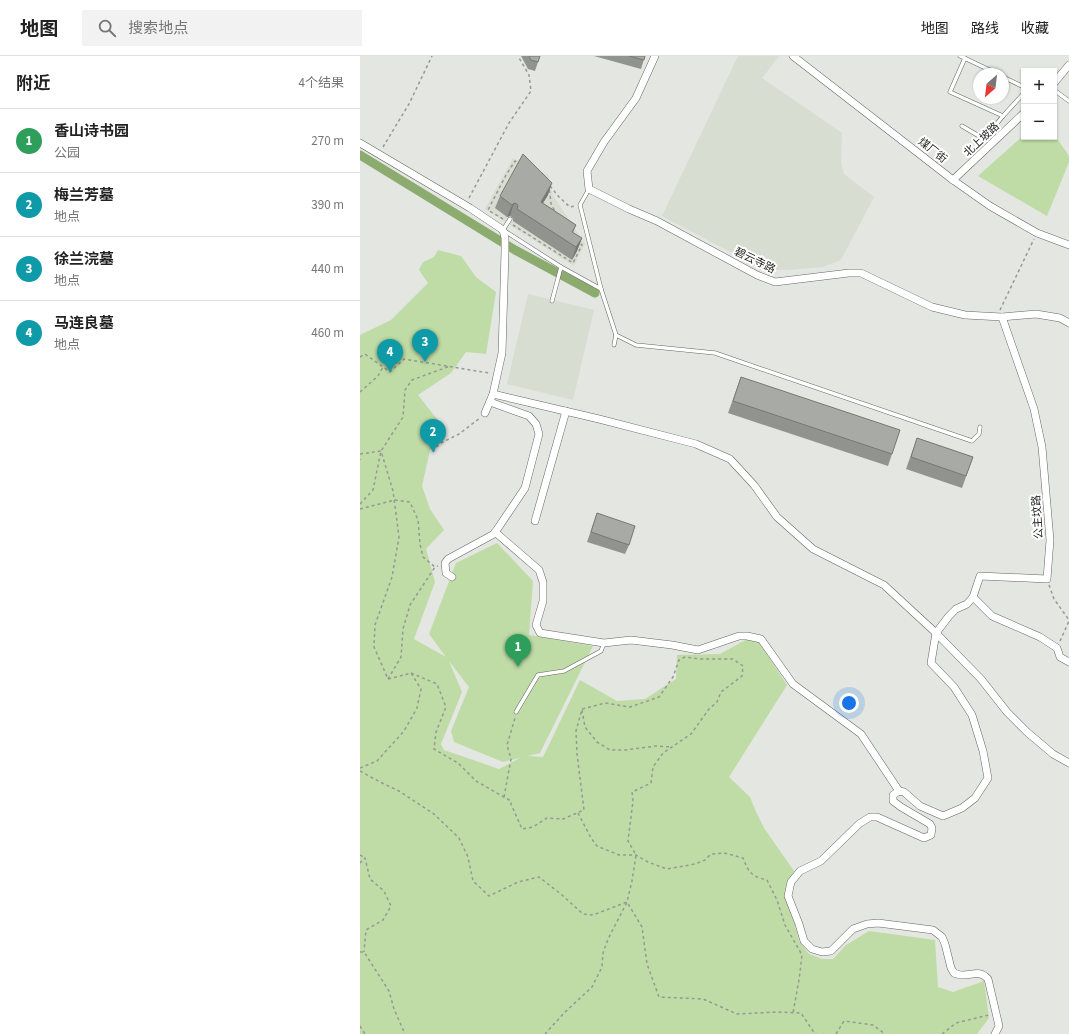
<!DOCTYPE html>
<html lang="zh">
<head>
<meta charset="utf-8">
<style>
  body { margin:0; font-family:"Source Sans 3","Noto Sans SC",sans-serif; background:#f2f2f2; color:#222 }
  .controls { position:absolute; right:12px; top:12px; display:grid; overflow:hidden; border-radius:0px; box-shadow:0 1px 3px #0004 }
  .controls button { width:36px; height:36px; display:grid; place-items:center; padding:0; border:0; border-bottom:1px solid #e0e0e0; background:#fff; color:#222; font:20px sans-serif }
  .compass { position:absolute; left:613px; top:12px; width:36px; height:36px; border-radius:50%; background:#fff; box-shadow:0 1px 3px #0004; rotate:208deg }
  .you { position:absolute; left:489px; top:647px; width:14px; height:14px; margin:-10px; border:3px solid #fff; border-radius:50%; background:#1a73e8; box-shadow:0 0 0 6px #1a73e833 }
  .badge { display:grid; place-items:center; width:26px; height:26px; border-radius:50%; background:#0b8043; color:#fff; font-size:13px; font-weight:700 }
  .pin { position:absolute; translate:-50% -33px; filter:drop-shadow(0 1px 2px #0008) }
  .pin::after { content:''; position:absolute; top:21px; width:14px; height:12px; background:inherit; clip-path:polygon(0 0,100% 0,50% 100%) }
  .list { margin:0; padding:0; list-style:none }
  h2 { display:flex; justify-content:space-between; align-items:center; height:52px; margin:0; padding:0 16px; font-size:17px }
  h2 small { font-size:13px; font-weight:400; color:#767676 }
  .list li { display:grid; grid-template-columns:26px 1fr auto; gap:12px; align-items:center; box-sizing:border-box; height:64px; padding:0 16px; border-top:1px solid #e0e0e0 }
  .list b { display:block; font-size:15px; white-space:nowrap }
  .list p { margin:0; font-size:13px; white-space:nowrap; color:#767676 }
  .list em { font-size:13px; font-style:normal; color:#767676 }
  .icon { flex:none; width:22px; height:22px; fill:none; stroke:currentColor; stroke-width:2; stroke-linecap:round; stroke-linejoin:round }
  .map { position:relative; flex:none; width:709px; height:978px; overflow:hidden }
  header { display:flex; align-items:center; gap:24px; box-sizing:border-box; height:56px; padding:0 20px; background:#fff; border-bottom:1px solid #e0e0e0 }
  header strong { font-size:19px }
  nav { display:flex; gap:22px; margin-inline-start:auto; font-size:14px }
  .search { width:280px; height:36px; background:#f2f2f2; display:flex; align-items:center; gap:10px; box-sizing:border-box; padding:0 14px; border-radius:0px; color:#767676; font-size:15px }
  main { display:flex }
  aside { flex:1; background:#fff }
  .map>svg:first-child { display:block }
  .built { fill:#d7ddd1 }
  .green { fill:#bfdca6; fill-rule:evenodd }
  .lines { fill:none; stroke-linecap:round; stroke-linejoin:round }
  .canal { stroke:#8bab6f; stroke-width:9 }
  .lane-casing { stroke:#646762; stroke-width:4.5 }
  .street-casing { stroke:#646762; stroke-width:8 }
  .path { stroke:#969894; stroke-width:1.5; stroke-dasharray:3 3; stroke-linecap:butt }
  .lane { stroke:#fff; stroke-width:3.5 }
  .street { stroke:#fff; stroke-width:7 }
  .wall { fill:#90938e }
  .shaded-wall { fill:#767874 }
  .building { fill:#a8aba5; stroke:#767874 }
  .labels { text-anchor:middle; stroke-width:4; stroke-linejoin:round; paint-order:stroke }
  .street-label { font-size:11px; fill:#262725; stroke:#fff }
</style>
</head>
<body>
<header>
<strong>地图</strong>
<div class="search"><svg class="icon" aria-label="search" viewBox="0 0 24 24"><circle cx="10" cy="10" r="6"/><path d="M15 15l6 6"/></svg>搜索地点</div>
<nav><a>地图</a><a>路线</a><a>收藏</a></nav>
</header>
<main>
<aside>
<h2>附近<small>4个结果</small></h2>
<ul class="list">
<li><span class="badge" style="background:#2e9e5b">1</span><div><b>香山诗书园</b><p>公园</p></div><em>270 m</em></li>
<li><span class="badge" style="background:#0f9aa8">2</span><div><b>梅兰芳墓</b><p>地点</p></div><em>390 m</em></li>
<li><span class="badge" style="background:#0f9aa8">3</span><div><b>徐兰浣墓</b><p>地点</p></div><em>440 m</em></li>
<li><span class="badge" style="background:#0f9aa8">4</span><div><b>马连良墓</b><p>地点</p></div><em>460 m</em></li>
</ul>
</aside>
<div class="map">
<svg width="709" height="978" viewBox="0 0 709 978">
  <rect width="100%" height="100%" fill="#e3e6e1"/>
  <g class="built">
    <path d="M378,0H419L402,22L482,77L481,106L484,118L514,141L481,204L463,211L427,214H408L397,210L302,160Z"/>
    <path d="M153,102L188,119L193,139L225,188L214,210L125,153Z"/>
    <path d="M168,238L234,254L213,344L147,328Z"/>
  </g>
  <g class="green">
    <path d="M694,78L709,100V106L687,160L618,120L664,79V81H694Z"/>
    <path d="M78,194L101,200L116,221L136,236L126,298L106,296L91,317L58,339L77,363L62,430L70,453L84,474L66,493L75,526L54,583L86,601L69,578L96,507L137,487L173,525L169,579L233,590L180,697L168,700L183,701L220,624L257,645L285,643L316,623L317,599L360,598L389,582L399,586L427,629L369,721L390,741L396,756L404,772L434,815L426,829L425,842L430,850L439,885L449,898L462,903H473L486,889L509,875L575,884L578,931L593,936L624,925L629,962L617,978H0V279L31,264L68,227L59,214L63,206L74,201ZM89,605L109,631L91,675L94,686L143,706L160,702L139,713L84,694L81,688L102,636Z"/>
  </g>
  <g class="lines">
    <path class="canal" d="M0,99L155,194L235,237"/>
    <defs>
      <g id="lane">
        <path d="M600,0L638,18"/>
        <path d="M643,21L664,31"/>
        <path d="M694,34L709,45"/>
        <path d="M643,60L664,37"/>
        <path d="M602,70L624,83L643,60L590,36L605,2"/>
        <path d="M229,133L220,149L241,233"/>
        <path d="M150,163L143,174L201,211L241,233L256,279L276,289L355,297L612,385L619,378L620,371"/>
        <path d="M192,245L201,211"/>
        <path d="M254,289L256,279"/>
        <path d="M156,656L178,619L204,615L241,595L244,587"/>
      </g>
      <g id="street">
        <path d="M295,0L276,42L244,86L227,115L229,133L269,153L297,165L397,219L415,226L489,217H501L572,251L605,259L642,261L676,258L700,262L709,267"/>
        <path d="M433,0L593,124L630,150L677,177L709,189"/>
        <path d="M694,27L709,9"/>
        <path d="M0,87L110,152L143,174L145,182V196L142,297L133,338L125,357"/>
        <path d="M593,124L664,57"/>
        <path d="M133,338L239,363L336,388L370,403L394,429L417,461L453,493L524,529L576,577L621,623L647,656L667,676L693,698L709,707"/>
        <path d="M175,465L206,355"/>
        <path d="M135,476L179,514L183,526V545L176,569L180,577L244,587L271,584L312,589L338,594L379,580H387L401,583L433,628L501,678L539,735"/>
        <path d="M92,521L86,517L85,507L88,503L134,478L165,432L179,378L176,368L169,360L130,346"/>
        <path d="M613,541L632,560L680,581L697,592L700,601L709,606"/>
        <path d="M635,978L639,970L628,923C619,913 612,920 600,919C598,918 596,918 594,917L591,912L585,888L582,881L573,874L518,867L507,868L493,873L471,895L462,896L452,893L444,885L439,868L428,840L431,826L440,815L461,805L499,768L510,761H517L564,782L571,779L572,772L570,768L541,751L533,745V739L539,735L544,736L560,750L583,760L602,752L615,742L628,722L623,695L612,659L594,631L571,607L576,577L589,560L596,553L607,548L613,541L620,520L687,523L690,484L682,391L674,353L642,261"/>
      </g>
    </defs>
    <use href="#lane" class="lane-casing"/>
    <use href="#street" class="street-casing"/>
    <g class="path">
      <path d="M23,91L49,48L72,0"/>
      <path d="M190,130L199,141L210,151L215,150"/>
      <path d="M189,134C192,145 188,146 196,156"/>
      <path d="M109,142L149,67L171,35L169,19L158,0"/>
      <path d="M143,163L128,154L146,119L155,105L160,108"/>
      <path d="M153,169L213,207L222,189L219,186"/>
      <path d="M640,254L674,183"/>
      <path d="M0,301L5,298L30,316L44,303L129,317"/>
      <path d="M0,336L18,320L23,311"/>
      <path d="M73,396L79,388L99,378L120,362"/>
      <path d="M0,398L21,395L33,435L39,481L32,521L15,569L14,591L28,623L51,617L61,633L57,652L44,675L17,705L0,712"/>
      <path d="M0,403V404"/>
      <path d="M0,448L13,434L21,395L43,361L45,334L52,324L90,310"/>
      <path d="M0,453L35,444L50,446L58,464L60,488L63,501L75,511L78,510"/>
      <path d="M689,529L694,543L709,564"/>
      <path d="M700,585L709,565"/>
      <path d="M51,617L77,628L86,651L76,676L74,693L98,707L116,725L151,745V748L162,773L173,771L187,762L203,763L224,754L217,698L216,675L222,653L245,647L270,651L299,641L313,621L319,604L325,601L340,603H373L383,610L382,620L361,636L357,646L349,653L331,678L303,697L293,711L291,727L272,736L273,745L268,785L276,799L272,825L267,846L248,883L243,897L242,911L232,931L204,957L185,978"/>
      <path d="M28,623L41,601L43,573L50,549L75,511"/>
      <path d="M222,654L225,671L237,686L250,694H265L296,690L312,691"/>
      <path d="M0,715L20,726L39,735L74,758L99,782L108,801L113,825L129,840L158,826L179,821L202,839L223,858L233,859L267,846L282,871L287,908L299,941L343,943L377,958L416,956L441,957L453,975L456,978"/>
      <path d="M144,741L151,703L147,689L155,662"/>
      <path d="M218,757L231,782L237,790L259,799H276L288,806L307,813L335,808L345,804L351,798L364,797L383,802C389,817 391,820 407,824L417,844L425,869L442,899L439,924L433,957"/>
      <path d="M0,799L5,802"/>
      <path d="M0,807L5,802L10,823L24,835L31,850L23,864L6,874L4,896"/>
      <path d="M0,896H4L29,935L34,953L45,978"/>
      <path d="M0,970L5,978"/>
      <path d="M476,978L484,965L513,969L525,978"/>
      <path d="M582,978L596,967L629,959"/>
    </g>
    <use href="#lane" class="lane"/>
    <use href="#street" class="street"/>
  </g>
  <g class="wall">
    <path d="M161,0H180L175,15L168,13Z"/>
    <path d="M234,0H285L281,13Z"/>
    <path d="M188,139L183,147L216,169L213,177L222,182L217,195L212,204L153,165V163L152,161L150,160L147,161L135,152L140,140Z"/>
    <path d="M381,321L532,398L528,410L368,357Z"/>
    <path d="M557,382L613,401L602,432L546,413Z"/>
    <path d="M237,457L269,489L265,498L227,486Z"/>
  </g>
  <g class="shaded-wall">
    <path d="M192,127L188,139L176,158L181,146Z"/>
    <path d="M154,147L150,160L147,161L152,149Z"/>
    <path d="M222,182L217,195L212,204L216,191Z"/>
  </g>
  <g class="building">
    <path d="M169,0H180L178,6L171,4Z"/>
    <path d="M269,0H285L284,4Z"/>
    <path d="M163,98L192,127L181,146L216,169L212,176L222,182L216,191L157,153L158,150L157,148L154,147L152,149L140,140Z"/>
    <path d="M381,321L540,374L532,398L373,345Z"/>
    <path d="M557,382L613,401L606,420L551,401Z"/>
    <path d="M237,457L275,470L269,489L231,476Z"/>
  </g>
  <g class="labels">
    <g class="street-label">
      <text transform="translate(621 83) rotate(-43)" y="4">北上坡路</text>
      <text transform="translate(573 94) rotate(38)" y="4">煤厂街</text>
      <text transform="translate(395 204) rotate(26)" y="4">碧云寺路</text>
      <text transform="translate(677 461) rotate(-94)" y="4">公主坟路</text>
    </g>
  </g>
</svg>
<div class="controls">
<button>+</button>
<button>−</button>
</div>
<svg class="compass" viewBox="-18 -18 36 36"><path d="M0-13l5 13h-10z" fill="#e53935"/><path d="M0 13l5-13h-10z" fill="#767676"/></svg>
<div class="you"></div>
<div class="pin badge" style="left:158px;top:611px;background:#2e9e5b">1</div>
<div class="pin badge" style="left:73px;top:396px;background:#0f9aa8">2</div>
<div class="pin badge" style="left:65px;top:306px;background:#0f9aa8">3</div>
<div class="pin badge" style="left:30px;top:316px;background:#0f9aa8">4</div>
</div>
</main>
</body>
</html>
